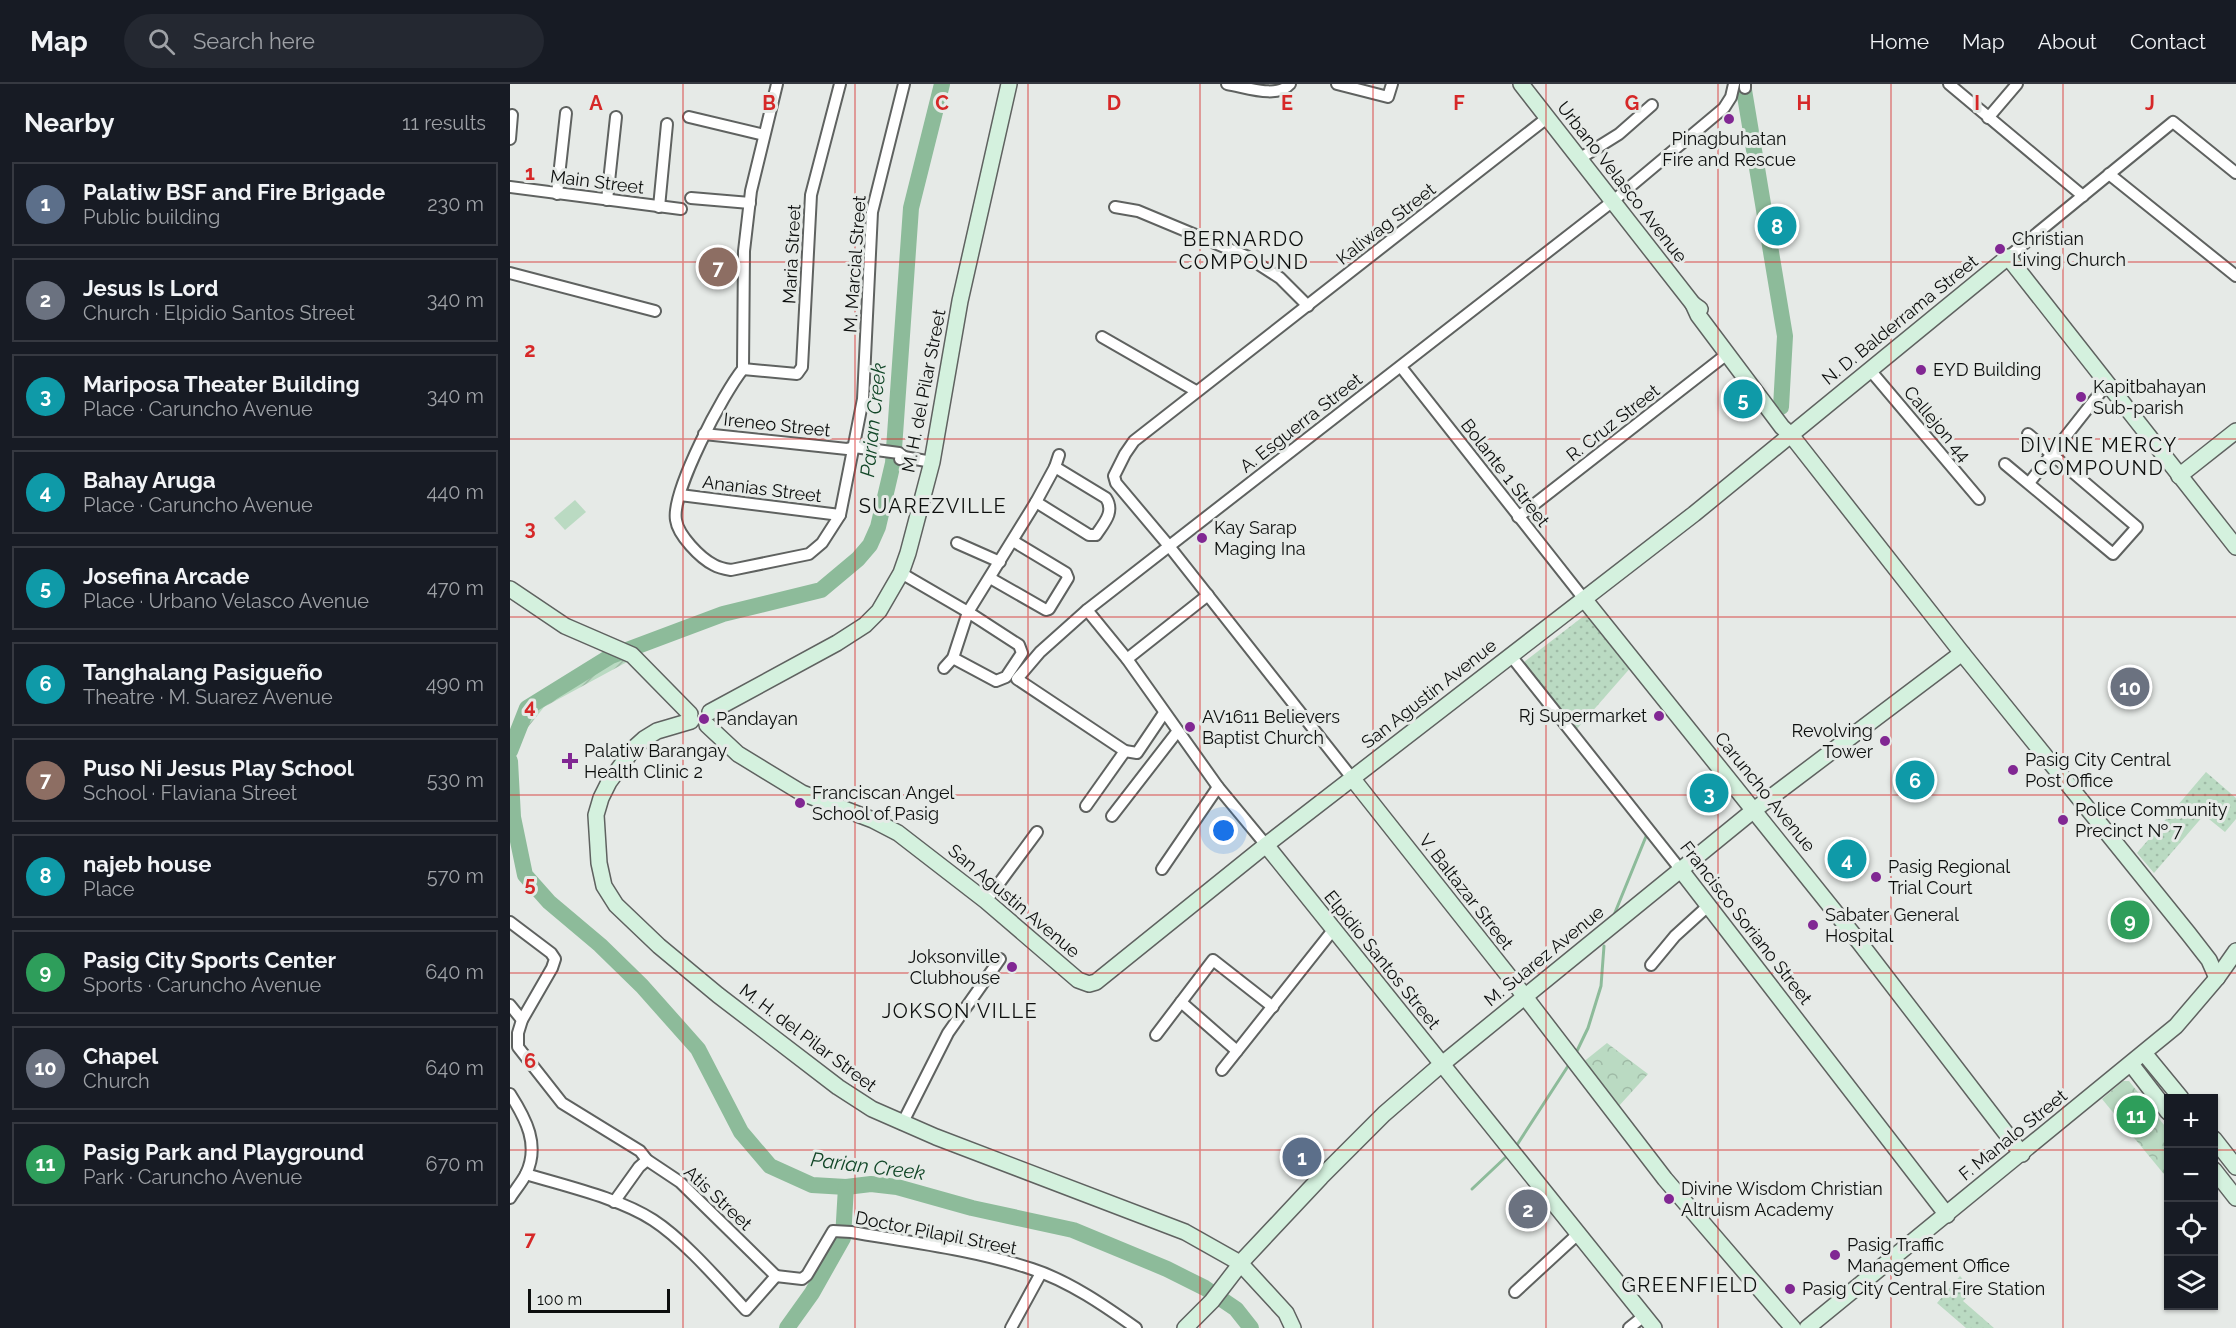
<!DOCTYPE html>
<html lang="en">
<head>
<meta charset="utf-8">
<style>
  body { margin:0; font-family:Raleway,sans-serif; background:#242831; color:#f1f3f6 }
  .controls { position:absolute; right:18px; bottom:18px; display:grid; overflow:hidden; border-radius:0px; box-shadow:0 2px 4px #0004 }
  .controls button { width:54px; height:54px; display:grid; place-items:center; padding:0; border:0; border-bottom:2px solid #363941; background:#171b24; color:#f1f3f6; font:30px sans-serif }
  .scale { position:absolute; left:18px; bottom:15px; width:142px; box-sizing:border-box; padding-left:6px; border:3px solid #0d0f0e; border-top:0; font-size:16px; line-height:21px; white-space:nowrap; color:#0d0f0e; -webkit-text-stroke:4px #e6eae7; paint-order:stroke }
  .you { position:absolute; left:714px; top:747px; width:21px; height:21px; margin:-15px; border:4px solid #fff; border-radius:50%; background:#1a73e8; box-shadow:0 0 0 9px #1a73e833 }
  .badge { display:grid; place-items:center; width:39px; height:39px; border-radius:50%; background:#bf97c9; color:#fff; font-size:20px; font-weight:700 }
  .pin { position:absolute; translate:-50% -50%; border:3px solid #fff; box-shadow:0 2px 6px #0006 }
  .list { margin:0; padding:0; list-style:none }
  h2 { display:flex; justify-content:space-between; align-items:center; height:78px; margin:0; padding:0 24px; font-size:26px }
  h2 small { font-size:20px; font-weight:400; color:#9ea1a6 }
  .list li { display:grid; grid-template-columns:39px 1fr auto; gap:18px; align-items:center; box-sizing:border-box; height:84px; margin:0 12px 12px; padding:0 12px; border:2px solid #363941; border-radius:0px }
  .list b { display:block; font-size:22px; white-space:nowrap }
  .list p { margin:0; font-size:20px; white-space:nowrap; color:#9ea1a6 }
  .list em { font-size:20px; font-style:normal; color:#9ea1a6 }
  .icon { flex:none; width:33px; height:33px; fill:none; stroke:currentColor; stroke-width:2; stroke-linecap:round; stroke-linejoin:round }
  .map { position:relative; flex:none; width:1726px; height:1244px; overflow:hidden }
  header { display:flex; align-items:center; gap:36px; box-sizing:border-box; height:84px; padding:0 30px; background:#171b24; border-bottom:2px solid #363941 }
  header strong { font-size:28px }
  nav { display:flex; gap:33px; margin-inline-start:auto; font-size:21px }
  .search { width:420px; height:54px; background:#242831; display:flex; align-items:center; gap:15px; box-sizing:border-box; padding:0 21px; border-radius:33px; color:#9ea1a6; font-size:22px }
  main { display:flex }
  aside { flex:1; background:#171b24 }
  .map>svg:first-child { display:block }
  .grass { fill:url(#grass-dots) }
  .park { fill:url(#park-crowns) }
  .garden { fill:url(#garden-furrows) }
  .pitch { fill:#badac2 }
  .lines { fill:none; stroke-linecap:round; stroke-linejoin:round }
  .stream { stroke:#8dbb9a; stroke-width:3 }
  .river { stroke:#8dbb9a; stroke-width:16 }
  .street-casing { stroke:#5f6260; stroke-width:14 }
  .secondary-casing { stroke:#5f6260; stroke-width:18 }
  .street { stroke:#fff; stroke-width:10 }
  .secondary { stroke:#d4f1de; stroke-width:15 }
  .grid { fill:none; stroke:#d62828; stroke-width:1.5; stroke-opacity:0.55 }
  .poi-dot { fill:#812793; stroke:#e6eae7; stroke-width:2 }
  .labels { text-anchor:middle; stroke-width:6; stroke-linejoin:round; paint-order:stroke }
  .poi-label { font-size:18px; fill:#0d0f0e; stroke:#e6eae7; text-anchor:start }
  .street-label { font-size:18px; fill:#0d0f0e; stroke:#e6eae7 }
  .neighbourhood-label { font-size:20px; letter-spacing:1.5px; fill:#0d0f0e; stroke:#e6eae7 }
  .water-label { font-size:20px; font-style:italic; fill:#124728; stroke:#e6eae7 }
  .grid-label { font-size:20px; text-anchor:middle; font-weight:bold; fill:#d62828; stroke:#e6eae7; stroke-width:6; stroke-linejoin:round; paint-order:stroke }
</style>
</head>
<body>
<header>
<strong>Map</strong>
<div class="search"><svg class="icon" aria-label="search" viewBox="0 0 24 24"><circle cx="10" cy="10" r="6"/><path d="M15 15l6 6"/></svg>Search here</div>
<nav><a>Home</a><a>Map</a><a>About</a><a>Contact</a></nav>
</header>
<main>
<aside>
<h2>Nearby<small>11 results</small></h2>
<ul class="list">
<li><span class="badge" style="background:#5c6f8a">1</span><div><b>Palatiw BSF and Fire Brigade</b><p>Public building</p></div><em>230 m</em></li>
<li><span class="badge" style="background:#6b7280">2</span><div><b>Jesus Is Lord</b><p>Church · Elpidio Santos Street</p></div><em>340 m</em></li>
<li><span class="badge" style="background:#0f9aa8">3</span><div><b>Mariposa Theater Building</b><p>Place · Caruncho Avenue</p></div><em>340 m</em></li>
<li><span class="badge" style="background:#0f9aa8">4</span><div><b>Bahay Aruga</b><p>Place · Caruncho Avenue</p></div><em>440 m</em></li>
<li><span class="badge" style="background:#0f9aa8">5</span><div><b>Josefina Arcade</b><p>Place · Urbano Velasco Avenue</p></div><em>470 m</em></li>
<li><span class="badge" style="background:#0f9aa8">6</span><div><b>Tanghalang Pasigueño</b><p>Theatre · M. Suarez Avenue</p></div><em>490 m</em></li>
<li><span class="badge" style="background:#8d6e63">7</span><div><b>Puso Ni Jesus Play School</b><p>School · Flaviana Street</p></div><em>530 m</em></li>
<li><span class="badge" style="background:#0f9aa8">8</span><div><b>najeb house</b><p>Place</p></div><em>570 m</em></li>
<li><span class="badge" style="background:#2e9e5b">9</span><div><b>Pasig City Sports Center</b><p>Sports · Caruncho Avenue</p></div><em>640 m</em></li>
<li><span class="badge" style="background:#6b7280">10</span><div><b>Chapel</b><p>Church</p></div><em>640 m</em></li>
<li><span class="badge" style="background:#2e9e5b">11</span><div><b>Pasig Park and Playground</b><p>Park · Caruncho Avenue</p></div><em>670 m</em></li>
</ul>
</aside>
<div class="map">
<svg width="1726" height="1244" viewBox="0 0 1726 1244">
  <defs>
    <pattern id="grass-dots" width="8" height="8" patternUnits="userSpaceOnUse" patternTransform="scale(1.5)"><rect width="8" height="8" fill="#badac2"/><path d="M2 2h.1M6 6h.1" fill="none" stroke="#9fbaa6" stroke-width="1.8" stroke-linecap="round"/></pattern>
    <pattern id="park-crowns" width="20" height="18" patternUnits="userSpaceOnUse" patternTransform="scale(1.5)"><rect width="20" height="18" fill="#badac2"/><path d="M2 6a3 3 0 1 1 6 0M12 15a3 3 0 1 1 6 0" fill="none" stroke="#9fbaa6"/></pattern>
    <pattern id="garden-furrows" width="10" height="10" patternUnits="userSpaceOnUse" patternTransform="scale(1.5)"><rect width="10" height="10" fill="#badac2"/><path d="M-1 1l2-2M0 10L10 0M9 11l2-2" fill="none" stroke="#9fbaa6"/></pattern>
  </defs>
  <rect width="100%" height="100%" fill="#e6eae7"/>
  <g class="grass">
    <path d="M1079,528L1122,582L1066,646L1014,578Z"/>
    <path d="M1696,688L1726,714V735L1715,748L1694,731L1644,789L1627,769Z"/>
    <path d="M1450,1192L1463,1206L1453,1217L1484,1244H1456L1427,1219Z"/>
  </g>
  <g class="park">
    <path d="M1097,959L1138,990L1108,1023L1072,979Z"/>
    <path d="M1613,997H1619L1658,1046V1095L1592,1015Z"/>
  </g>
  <path class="garden" d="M111,575L117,578L34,623L15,647L12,645C30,606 75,593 111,575Z"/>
  <path class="pitch" d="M65,416L76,428L55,446L44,434Z"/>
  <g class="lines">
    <g class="stream">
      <path d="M1104,831L1137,750"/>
      <path d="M1065,971L1078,944L1091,902L1094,862"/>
      <path d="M1005,1064L1060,979"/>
      <path d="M962,1105L998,1071"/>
    </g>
    <g class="river">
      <path d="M1233,0L1275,252L1271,323"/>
      <path d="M0,667L17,624L101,572L213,530L311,506L348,475L360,461L368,443L383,379L401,124L432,0"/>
      <path d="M0,677L3,733L15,791L39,818L90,861L132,902L188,965L231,1048L260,1082L302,1101L336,1103L361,1100L387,1103L462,1124L563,1146L657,1185L695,1204L726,1225L741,1244"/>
      <path d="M277,1244L302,1209L333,1154L336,1103"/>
    </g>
    <defs>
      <g id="street">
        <path d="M267,0L241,107L234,167L233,285C214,308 161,408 166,436C168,451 190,474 204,481C209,484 215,485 221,486L299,470L312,459L330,431L353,315L362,128L394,0"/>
        <path d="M717,0C736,3 767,15 780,0"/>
        <path d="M827,0L878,13L882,0"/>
        <path d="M1235,0V4"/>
        <path d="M1439,0L1573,112"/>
        <path d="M179,33L254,51"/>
        <path d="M1478,34L1507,0"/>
        <path d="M0,55L2,31"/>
        <path d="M1069,75L1109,50L1142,21"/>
        <path d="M1599,90L1726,192"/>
        <path d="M0,103L171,125"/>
        <path d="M47,110L56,29"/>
        <path d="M181,114L240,119"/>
        <path d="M97,116L106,33"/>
        <path d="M149,123L157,40"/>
        <path d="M605,123L628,127L736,172L770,194L798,222"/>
        <path d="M1498,173L1663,38L1726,89"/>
        <path d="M0,189L145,227"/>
        <path d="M592,253L686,307"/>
        <path d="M891,283L1074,515"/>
        <path d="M233,285L287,290L292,283L301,111L330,0"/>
        <path d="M1360,286L1469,415"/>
        <path d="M194,350L337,365L344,363L389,369L394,373"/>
        <path d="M390,375L394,373L422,378"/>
        <path d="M1495,380L1603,470L1627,443L1518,350"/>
        <path d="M1519,399L1597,300"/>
        <path d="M170,411L330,431"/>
        <path d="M526,418L579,451H586C594,439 605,428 596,414L545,383"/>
        <path d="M1008,433L1217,270"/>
        <path d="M447,459L490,478"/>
        <path d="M391,489L458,528L509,561L512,569L496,593L486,597L443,574"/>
        <path d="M480,494L536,526L539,525L558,494L556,489L503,457"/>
        <path d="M577,526L617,575L708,703L756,761"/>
        <path d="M1001,572L1170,785"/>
        <path d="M617,575L698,511"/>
        <path d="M434,584L443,574L458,528L526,418L545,383L549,371"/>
        <path d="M654,629L627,669L615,667L507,595L530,568L577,526L1103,117L1214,24L1221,13L1224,0"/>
        <path d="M842,694L659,462L606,399L604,392L615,370L624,357L1037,34"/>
        <path d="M576,722L615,667"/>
        <path d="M602,732L667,648"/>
        <path d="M652,785L708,703"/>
        <path d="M476,817L527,748"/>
        <path d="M0,838L41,869L45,875L42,884L12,936L8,949V963L52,1019L130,1067L137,1076L170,1098L266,1192"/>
        <path d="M1141,881L1165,852L1198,822"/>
        <path d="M671,918L727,967"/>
        <path d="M0,921L12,936"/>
        <path d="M646,951L703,876L763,923"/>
        <path d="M712,986L823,846"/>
        <path d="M0,1010C16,1035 30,1061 16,1090C12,1098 5,1106 0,1114"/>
        <path d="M392,1040L438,949L490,875"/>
        <path d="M16,1090C55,1102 109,1114 143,1136C174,1156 210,1198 236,1226L266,1192"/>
        <path d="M104,1118L129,1083L137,1076"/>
        <path d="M266,1192L292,1195L297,1191L323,1147L341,1148C400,1158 466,1166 522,1185C559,1197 595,1222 626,1244"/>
        <path d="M1005,1208L1069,1149"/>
        <path d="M501,1244L531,1189"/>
        <path d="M1119,1244L1134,1232"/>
      </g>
      <g id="secondary">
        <path d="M1011,0L1183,220L1190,225"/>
        <path d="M1183,220L1188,231L1272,343L1281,351L1452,569L1678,849L1699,876L1707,894"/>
        <path d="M1669,392L1726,347"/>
        <path d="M0,505L55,542L122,571L180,630"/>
        <path d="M1074,515L1350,859L1512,1070"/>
        <path d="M200,628L327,559L355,541L369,527L391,489L398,469L422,378L450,217L499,0"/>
        <path d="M181,637L147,647L134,655L124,664L99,698L91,714L86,731L89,779L94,802L106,821L149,862L208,911L328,1003L362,1025L426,1053L675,1148L730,1179L776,1229L783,1244"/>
        <path d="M197,641L228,670L292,709L363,736L388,749L476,817L568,896L579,900L586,898L756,761L1184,430L1498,173L1726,463"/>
        <path d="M842,694L1009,905L1155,1095L1283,1244"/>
        <path d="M756,761L1144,1244"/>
        <path d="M1170,785L1437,1131"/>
        <path d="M1634,969L1671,1014"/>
        <path d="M1621,980L1658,1028"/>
        <path d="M1704,1055L1726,1083"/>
        <path d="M1704,1086L1726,1114"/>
        <path d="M675,1244L702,1217L735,1174L811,1093L874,1030L926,985L1244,726L1452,569"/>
        <path d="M1297,1244L1666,942L1707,894L1726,867"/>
      </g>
    </defs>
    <use href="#street" class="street-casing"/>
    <use href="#secondary" class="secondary-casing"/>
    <use href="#street" class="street"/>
    <use href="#secondary" class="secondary"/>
  </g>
  <path class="grid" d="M173,0V1244M345,0V1244M518,0V1244M690,0V1244M863,0V1244M1036,0V1244M1208,0V1244M1381,0V1244M1553,0V1244M0,178H1726M0,355H1726M0,533H1726M0,711H1726M0,889H1726M0,1066H1658M1704,1066H1726"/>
  <g class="poi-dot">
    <circle cx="1219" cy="35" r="6"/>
    <circle cx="1490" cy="165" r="6"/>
    <circle cx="1411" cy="286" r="6"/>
    <circle cx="1571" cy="313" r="6"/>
    <circle cx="692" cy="454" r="6"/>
    <circle cx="1149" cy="632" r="6"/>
    <circle cx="194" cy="635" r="6"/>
    <circle cx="680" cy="643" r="6"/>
    <circle cx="1375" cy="657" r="6"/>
    <path d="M57 668h6v6h6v6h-6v6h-6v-6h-6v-6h6z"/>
    <circle cx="1503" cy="686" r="6"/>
    <circle cx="290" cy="719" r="6"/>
    <circle cx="1553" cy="736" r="6"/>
    <circle cx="1366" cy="793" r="6"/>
    <circle cx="1303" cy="841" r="6"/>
    <circle cx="502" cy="883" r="6"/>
    <circle cx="1159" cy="1115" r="6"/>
    <circle cx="1325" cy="1171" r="6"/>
    <circle cx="1280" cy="1205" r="6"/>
  </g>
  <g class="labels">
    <g class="poi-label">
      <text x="1219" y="61" text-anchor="middle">Pinagbuhatan<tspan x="1219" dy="21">Fire and Rescue</tspan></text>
      <text x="1502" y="161">Christian<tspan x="1502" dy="21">Living Church</tspan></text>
      <text x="1423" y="292">EYD Building</text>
      <text x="1583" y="309">Kapitbahayan<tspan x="1583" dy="21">Sub-parish</tspan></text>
      <text x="704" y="450">Kay Sarap<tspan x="704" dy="21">Maging Ina</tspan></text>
      <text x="1137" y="638" text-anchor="end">Rj Supermarket</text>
      <text x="692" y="639">AV1611 Believers<tspan x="692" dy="21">Baptist Church</tspan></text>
      <text x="206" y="641">Pandayan</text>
      <text x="1363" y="653" text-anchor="end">Revolving<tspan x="1363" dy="21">Tower</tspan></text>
      <text x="74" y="673">Palatiw Barangay<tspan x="74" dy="21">Health Clinic 2</tspan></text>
      <text x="1515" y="682">Pasig City Central<tspan x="1515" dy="21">Post Office</tspan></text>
      <text x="302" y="715">Franciscan Angel<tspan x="302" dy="21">School of Pasig</tspan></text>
      <text x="1565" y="732">Police Community<tspan x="1565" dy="21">Precinct № 7</tspan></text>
      <text x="1378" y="789">Pasig Regional<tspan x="1378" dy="21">Trial Court</tspan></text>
      <text x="1315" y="837">Sabater General<tspan x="1315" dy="21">Hospital</tspan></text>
      <text x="490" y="879" text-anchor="end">Joksonville<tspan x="490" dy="21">Clubhouse</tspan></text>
      <text x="1171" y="1111">Divine Wisdom Christian<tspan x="1171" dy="21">Altruism Academy</tspan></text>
      <text x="1337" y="1167">Pasig Traffic<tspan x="1337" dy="21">Management Office</tspan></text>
      <text x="1292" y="1211">Pasig City Central Fire Station</text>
    </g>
    <g class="street-label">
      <text transform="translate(87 98) rotate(7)" y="6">Main Street</text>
      <text transform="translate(1112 98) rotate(52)" y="6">Urbano Velasco Avenue</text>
      <text transform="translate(876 140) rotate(-38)" y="6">Kaliwag Street</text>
      <text transform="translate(282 170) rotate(-87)" y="6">Maria Street</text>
      <text transform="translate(345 180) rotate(-86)" y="6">M. Marcial Street</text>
      <text transform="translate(1390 236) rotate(-39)" y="6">N. D. Balderrama Street</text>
      <text transform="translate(414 307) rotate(-79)" y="6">M. H. del Pilar Street</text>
      <text transform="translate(791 339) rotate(-38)" y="6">A. Esguerra Street</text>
      <text transform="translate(1103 339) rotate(-38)" y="6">R. Cruz Street</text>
      <text transform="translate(1427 340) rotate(50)" y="6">Callejon 44</text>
      <text transform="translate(267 341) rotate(6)" y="6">Ireneo Street</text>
      <text transform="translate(995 389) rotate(52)" y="6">Bolante 1 Street</text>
      <text transform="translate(252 405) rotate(7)" y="6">Ananias Street</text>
      <text transform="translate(919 610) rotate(-38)" y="6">San Agustin Avenue</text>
      <text transform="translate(1255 708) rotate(51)" y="6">Caruncho Avenue</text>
      <text transform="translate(956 808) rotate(52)" y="6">V. Baltazar Street</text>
      <text transform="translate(504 817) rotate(40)" y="6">San Agustin Avenue</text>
      <text transform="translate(1236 839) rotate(52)" y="6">Francisco Soriano Street</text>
      <text transform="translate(1034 872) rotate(-39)" y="6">M. Suarez Avenue</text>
      <text transform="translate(872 876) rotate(51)" y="6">Elpidio Santos Street</text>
      <text transform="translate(298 954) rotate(37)" y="6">M. H. del Pilar Street</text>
      <text transform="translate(1503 1051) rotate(-39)" y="6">F. Manalo Street</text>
      <text transform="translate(208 1114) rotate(43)" y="6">Atis Street</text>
      <text transform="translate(426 1149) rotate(11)" y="6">Doctor Pilapil Street</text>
    </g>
    <g class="neighbourhood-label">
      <text x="734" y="162">BERNARDO<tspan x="734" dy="23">COMPOUND</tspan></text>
      <text x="1589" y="368">DIVINE MERCY<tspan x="1589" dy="23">COMPOUND</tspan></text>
      <text x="423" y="429">SUAREZVILLE</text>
      <text x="450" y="934">JOKSON VILLE</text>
      <text x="1180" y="1208">GREENFIELD</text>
    </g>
    <g class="water-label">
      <text transform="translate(363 336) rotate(-84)" y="7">Parian Creek</text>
      <text transform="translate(358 1082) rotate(7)" y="7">Parian Creek</text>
    </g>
  </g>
  <g class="grid-label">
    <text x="86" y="26">A</text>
    <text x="259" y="26">B</text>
    <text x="432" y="26">C</text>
    <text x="604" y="26">D</text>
    <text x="777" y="26">E</text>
    <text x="949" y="26">F</text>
    <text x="1122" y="26">G</text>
    <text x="1294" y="26">H</text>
    <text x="1467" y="26">I</text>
    <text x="1640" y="26">J</text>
    <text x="20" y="96">1</text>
    <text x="20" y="273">2</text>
    <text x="20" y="451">3</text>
    <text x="20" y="629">4</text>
    <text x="20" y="807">5</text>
    <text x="20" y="984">6</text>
    <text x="20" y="1162">7</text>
  </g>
</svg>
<div class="controls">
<button>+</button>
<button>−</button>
<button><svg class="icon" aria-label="locate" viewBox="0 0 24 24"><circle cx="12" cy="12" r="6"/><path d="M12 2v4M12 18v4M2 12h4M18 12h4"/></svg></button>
<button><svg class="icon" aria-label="layers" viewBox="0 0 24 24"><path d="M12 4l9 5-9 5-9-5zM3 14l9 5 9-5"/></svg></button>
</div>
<div class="scale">100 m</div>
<div class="you"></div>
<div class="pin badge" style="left:792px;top:1073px;background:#5c6f8a">1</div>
<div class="pin badge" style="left:1018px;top:1125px;background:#6b7280">2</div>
<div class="pin badge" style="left:1199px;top:709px;background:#0f9aa8">3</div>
<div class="pin badge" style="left:1337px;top:775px;background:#0f9aa8">4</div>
<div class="pin badge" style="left:1233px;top:315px;background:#0f9aa8">5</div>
<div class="pin badge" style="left:1405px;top:696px;background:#0f9aa8">6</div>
<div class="pin badge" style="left:208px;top:183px;background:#8d6e63">7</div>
<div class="pin badge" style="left:1267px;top:142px;background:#0f9aa8">8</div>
<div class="pin badge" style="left:1620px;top:836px;background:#2e9e5b">9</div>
<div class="pin badge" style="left:1620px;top:603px;background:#6b7280">10</div>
<div class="pin badge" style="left:1626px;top:1031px;background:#2e9e5b">11</div>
</div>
</main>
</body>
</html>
